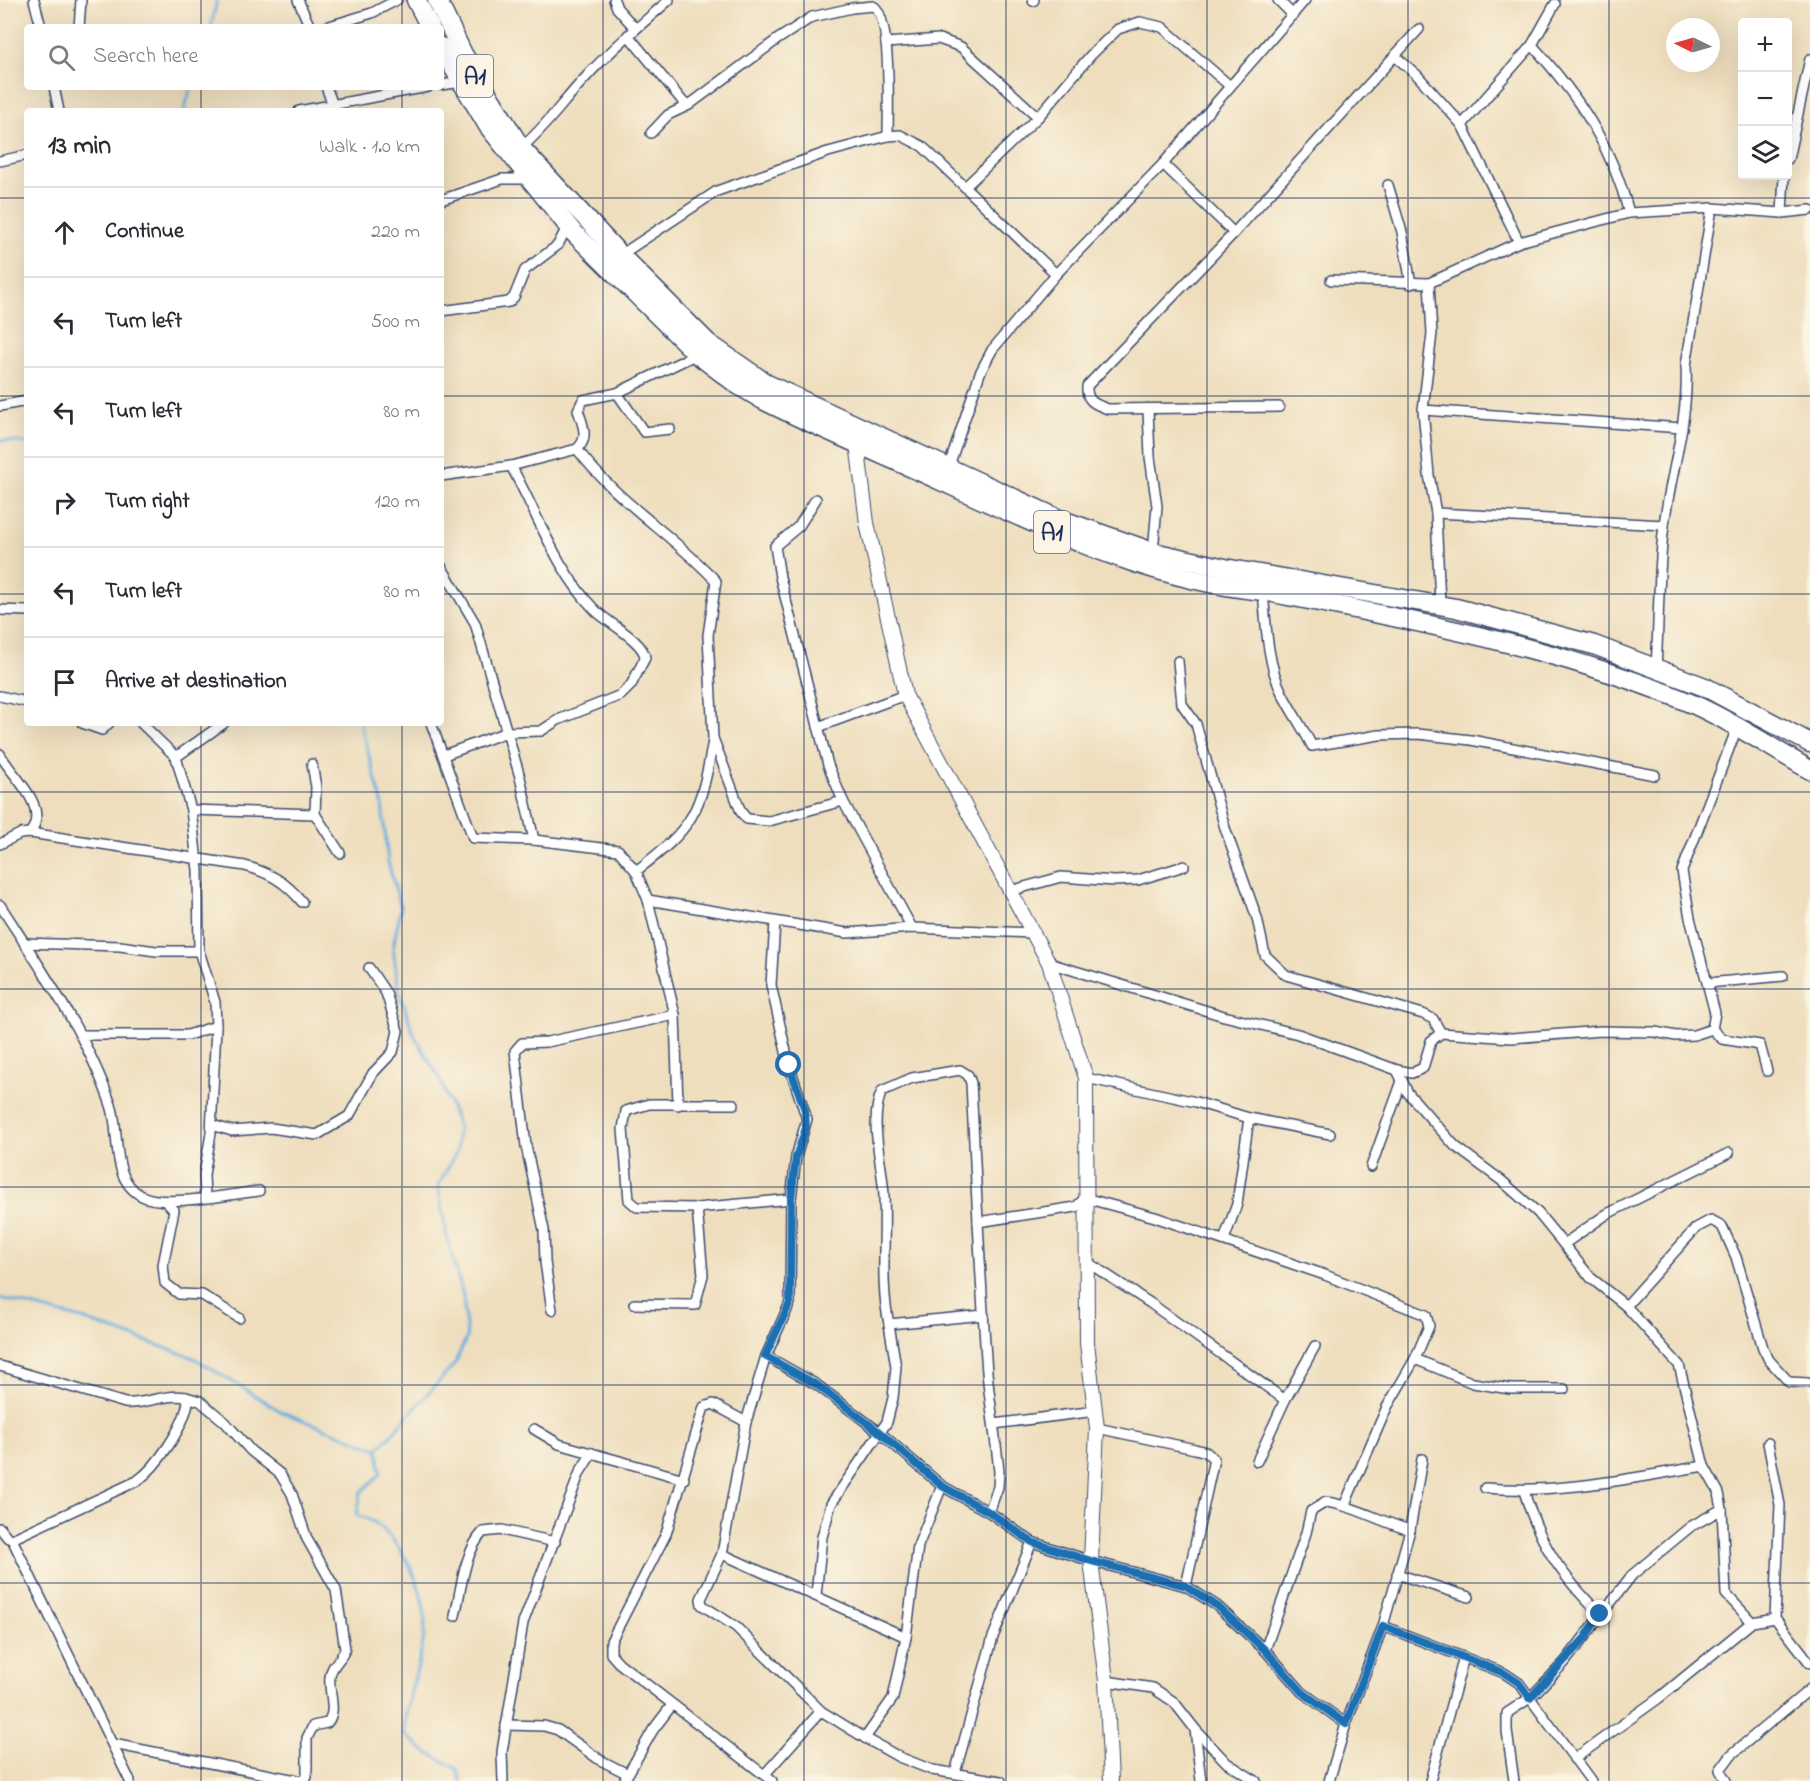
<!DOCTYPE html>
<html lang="en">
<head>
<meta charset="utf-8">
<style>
  body { margin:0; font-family:"Indie Flower",sans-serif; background:#f2f2f3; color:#2b2b33 }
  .controls { position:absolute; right:18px; top:18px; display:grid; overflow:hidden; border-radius:6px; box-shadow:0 6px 24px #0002 }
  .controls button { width:54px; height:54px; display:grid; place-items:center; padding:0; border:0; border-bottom:2px solid #e1e1e2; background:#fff; color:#2b2b33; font:30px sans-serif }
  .compass { position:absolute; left:1666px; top:18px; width:54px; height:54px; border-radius:50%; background:#fff; box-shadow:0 6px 24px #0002; rotate:275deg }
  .stop { position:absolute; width:18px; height:18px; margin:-14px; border:4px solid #1f6fb2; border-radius:50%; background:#fff }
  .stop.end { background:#1f6fb2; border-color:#fff; box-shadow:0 2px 6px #0008 }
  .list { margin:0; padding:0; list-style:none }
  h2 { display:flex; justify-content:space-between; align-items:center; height:78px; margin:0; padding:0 24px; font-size:26px }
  h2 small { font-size:20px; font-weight:400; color:#7c7c81 }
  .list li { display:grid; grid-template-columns:39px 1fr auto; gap:18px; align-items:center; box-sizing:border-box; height:90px; padding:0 24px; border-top:2px solid #e1e1e2 }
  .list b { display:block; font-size:22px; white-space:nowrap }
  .list em { font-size:20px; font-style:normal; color:#7c7c81 }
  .icon { flex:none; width:33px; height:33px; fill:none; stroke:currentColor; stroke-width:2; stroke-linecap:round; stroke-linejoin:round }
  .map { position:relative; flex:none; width:1810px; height:1781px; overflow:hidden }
  .search { position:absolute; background:#fff; box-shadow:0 6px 24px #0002; left:24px; top:24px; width:420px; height:66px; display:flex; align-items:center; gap:15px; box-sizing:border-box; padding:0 21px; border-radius:6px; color:#7c7c81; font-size:22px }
  .panel { position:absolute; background:#fff; box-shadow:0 6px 24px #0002; left:24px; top:108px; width:420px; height:618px; border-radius:6px }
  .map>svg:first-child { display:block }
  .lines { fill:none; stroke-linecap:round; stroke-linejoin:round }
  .stream { stroke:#68aedf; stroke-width:3 }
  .street-casing { stroke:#3b496c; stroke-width:12 }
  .secondary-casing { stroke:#3b496c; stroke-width:16 }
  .highway-casing { stroke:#3b496c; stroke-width:21 }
  .street { stroke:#fff; stroke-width:9 }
  .secondary { stroke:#fff; stroke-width:14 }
  .highway { stroke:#fff; stroke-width:18 }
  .route { stroke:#1f6fb2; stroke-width:8 }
  .grid { fill:none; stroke:#1b2f5e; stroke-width:1.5; stroke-opacity:0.55 }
  .labels { text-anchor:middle; stroke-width:4.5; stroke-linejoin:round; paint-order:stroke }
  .shield { fill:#fcf5e5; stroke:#5e6a86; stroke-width:1.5 }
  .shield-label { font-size:24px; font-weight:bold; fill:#1b2f5e }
</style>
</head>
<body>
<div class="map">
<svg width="1810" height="1781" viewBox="0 0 1810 1781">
  <rect width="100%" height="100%" fill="#fcf5e5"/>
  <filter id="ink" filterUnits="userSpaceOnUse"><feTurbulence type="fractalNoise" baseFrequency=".0167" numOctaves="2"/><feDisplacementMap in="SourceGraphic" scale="12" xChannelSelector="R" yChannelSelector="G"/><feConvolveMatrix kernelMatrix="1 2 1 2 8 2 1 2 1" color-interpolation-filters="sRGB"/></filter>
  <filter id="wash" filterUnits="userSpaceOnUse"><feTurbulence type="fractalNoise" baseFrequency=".008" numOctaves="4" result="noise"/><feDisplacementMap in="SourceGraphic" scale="24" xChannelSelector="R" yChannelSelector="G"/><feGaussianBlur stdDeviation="1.35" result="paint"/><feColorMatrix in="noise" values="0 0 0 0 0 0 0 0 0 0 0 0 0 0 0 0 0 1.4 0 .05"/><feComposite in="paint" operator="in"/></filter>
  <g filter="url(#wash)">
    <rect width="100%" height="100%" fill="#eedebd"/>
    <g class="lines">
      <g class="stream">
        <path d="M211,27L217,0"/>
        <path d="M184,111L191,87"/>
        <path d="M0,440L27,443"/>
        <path d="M360,723L382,802L388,862L401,908L393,947L399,991L414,1035L440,1079L458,1125L457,1151L438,1186L447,1237L463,1296L467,1337L454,1365L378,1449L381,1474L361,1492L357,1515C364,1518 375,1521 381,1527C408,1553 429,1596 424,1635C420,1669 405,1700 404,1734L425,1751L456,1768L461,1781"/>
        <path d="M0,1298L82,1319L194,1358L282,1412L378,1449"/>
      </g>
    </g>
  </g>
  <g filter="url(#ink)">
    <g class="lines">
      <defs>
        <g id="street">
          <path d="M34,0L41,27"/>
          <path d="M298,0L310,27"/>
          <path d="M614,0L617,8L634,27"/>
          <path d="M1278,0L1293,15"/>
          <path d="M1033,1L1034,0"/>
          <path d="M79,27L81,0"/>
          <path d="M326,27L372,13L397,0"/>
          <path d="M628,35L684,103L689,105L778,39L812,17L852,8L873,6C892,14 888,114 888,136"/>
          <path d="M886,43L939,39L961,47L1038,117"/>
          <path d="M1532,45C1579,97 1611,144 1629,213"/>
          <path d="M1396,57L1417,75L1462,125L1519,242"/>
          <path d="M441,85L462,82"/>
          <path d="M54,87L59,111"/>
          <path d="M326,87L333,105"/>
          <path d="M299,111L428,87"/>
          <path d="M1462,125L1532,45L1555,4"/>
          <path d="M651,133L668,115L689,105"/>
          <path d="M521,148C546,127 564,100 587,76C612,48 641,25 669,0"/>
          <path d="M1788,159L1810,59"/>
          <path d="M0,161L27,155"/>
          <path d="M1163,164L1234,233"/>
          <path d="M1388,185L1402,232L1411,284"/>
          <path d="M966,186L1038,117L1091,55L1118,29L1140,22L1162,27L1230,86"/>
          <path d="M441,200L502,179H530"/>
          <path d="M1782,213L1784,176"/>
          <path d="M619,256L717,191L828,152L888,136L900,135L922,146L1056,274"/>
          <path d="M1331,280L1429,283L1519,242L1629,213L1712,208L1782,213L1810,210"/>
          <path d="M1429,283L1432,333L1423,410L1682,428"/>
          <path d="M441,311L509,302L514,297L525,270L558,245L567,227L570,230"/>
          <path d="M617,393L644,432L670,429"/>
          <path d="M0,406L27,401"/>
          <path d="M1279,407L1108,409C1094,404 1086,401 1087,386L1234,233L1419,29"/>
          <path d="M1148,410L1150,457L1157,506L1153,552"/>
          <path d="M1423,410L1429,475L1436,513L1440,605"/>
          <path d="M577,449C616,501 672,534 716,581L708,635L713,738L741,812L747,819L769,821L843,801"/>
          <path d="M949,466L980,373L992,350L1056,274L1163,164L1305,0"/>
          <path d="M441,476L511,466L577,449C590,438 582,423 578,410L583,400L617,393L697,354"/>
          <path d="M816,499L799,526L775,546L780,577L828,765L843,801L912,928"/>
          <path d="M1436,513L1664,525"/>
          <path d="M441,566L475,623L520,777L534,840"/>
          <path d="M1263,591C1266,624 1267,663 1282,693C1291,711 1303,728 1312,746L1379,735L1418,734L1471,740L1655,775"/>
          <path d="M0,610L27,611"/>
          <path d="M1178,661L1182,704L1196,724L1225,828L1257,918L1265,955L1286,975L1423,1014L1433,1019L1441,1033"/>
          <path d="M1656,668C1659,620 1658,572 1664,525C1671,471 1689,420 1686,365L1712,208"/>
          <path d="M0,696L27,702"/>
          <path d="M82,723L102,730L109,723"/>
          <path d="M141,723L176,757L191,810L198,870L199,951L215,1002L216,1026L211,1133L204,1175L205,1196"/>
          <path d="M431,723L473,838L534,840L618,850L636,871"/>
          <path d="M818,727L905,695"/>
          <path d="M0,754C11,776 51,806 30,833"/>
          <path d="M444,755L507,732L541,731L558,720L621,695L631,685L645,658C645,642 607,622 596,611C557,572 537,513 511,466"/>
          <path d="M176,757L224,723"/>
          <path d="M312,764L316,787L315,814L340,853"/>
          <path d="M191,810L315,814"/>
          <path d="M0,844L20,834L30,833L245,866C270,873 286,882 302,902"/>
          <path d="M1010,891L1061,877L1114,881L1138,880L1184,866"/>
          <path d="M648,900L847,933L912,928L1032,933"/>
          <path d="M0,905C41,969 86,1033 111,1105C121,1132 109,1179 142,1196C164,1208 232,1194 259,1191"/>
          <path d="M775,922L771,985L789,1065L807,1119L796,1157L791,1199L790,1303L766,1356L746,1422L722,1554L701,1599L702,1605L736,1627L821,1711L865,1738L899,1757L932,1770L1001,1781"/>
          <path d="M24,943L120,946L156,951H199"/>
          <path d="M1049,963L1224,1016L1298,1034L1397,1070L1412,1073L1423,1068L1431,1041L1441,1033L1512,1038L1601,1031L1655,1032L1676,1036L1694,1035L1712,1029L1715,1013L1690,918L1682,871L1737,728"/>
          <path d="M1708,983L1783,976"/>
          <path d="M1712,1029L1722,1039L1760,1045L1767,1071"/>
          <path d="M81,1035H188L216,1026"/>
          <path d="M1397,1070L1408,1093L1455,1146L1502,1181L1538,1213L1591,1278L1626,1306L1679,1365L1704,1466L1719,1493L1722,1509"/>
          <path d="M1086,1078L1196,1102L1249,1118L1330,1134"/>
          <path d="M734,1104H649L626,1111L623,1129L629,1200L637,1207L697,1208L791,1199"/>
          <path d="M678,1105L675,1015L648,900L636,871C694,827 701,812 713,740"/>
          <path d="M212,1125L232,1131L271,1128L317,1135L349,1116L373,1073L393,1052L398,1031L386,993L369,968"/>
          <path d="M1371,1167L1402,1081"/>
          <path d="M166,1202L174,1210L163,1265L165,1283L179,1294L202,1295L239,1318"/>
          <path d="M978,1222L1076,1207L1085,1198L1155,1217L1325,1275L1426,1315L1429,1326L1415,1359L1387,1407L1345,1504"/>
          <path d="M1224,1240L1237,1204L1249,1118"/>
          <path d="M1564,1244L1607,1214L1729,1153"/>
          <path d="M1087,1262L1150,1303L1285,1400"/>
          <path d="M634,1304L695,1305L703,1275L697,1208"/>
          <path d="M1626,1306L1696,1228L1711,1220L1722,1226L1736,1257L1763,1348L1769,1360L1789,1382L1808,1383"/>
          <path d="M552,1310L545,1262L544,1230L526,1146L515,1051L522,1043L547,1042L675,1015"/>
          <path d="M984,1315L889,1324C880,1282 886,1239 884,1196C883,1164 868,1121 882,1091L912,1078L960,1070L968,1075L971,1083C976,1179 980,1276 987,1372C990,1405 996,1439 999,1472L998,1487L989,1512"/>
          <path d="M766,1356L817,1385L878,1431L942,1486L989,1512L1032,1542L1091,1561L1186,1586L1217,1606L1265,1650L1302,1692L1346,1724"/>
          <path d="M1415,1359L1473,1383L1510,1389H1564"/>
          <path d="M0,1366L125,1403C146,1405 165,1393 186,1397L188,1402C184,1427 157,1467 137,1481L12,1539"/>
          <path d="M746,1422L713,1404L704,1407L666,1534L611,1641V1654L619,1663L772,1781"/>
          <path d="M994,1424L1096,1411"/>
          <path d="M1097,1428L1195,1449L1206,1452L1214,1459L1186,1586"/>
          <path d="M534,1429L559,1444L684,1479"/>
          <path d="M1768,1443L1780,1505L1775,1618L1810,1663"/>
          <path d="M1257,1461L1285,1400L1315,1346"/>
          <path d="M1485,1488C1559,1494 1632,1478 1704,1466"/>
          <path d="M1524,1491C1540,1545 1560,1574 1600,1614"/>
          <path d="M0,1528L8,1538L12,1539L130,1781"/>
          <path d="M1410,1530L1422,1459"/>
          <path d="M722,1554L906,1637"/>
          <path d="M1397,1574L1469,1597"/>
          <path d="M816,1595L822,1537L831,1504L887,1422L893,1398L896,1367L889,1324"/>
          <path d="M455,1616C461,1590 464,1552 483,1532L502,1530L555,1542"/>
          <path d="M1383,1626L1504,1673L1519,1683L1591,1781"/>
          <path d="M1265,1650L1306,1533L1311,1511L1326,1502C1355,1506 1381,1522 1410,1530L1383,1626L1346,1724L1329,1781"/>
          <path d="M1106,1681L1153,1688L1174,1702L1195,1729L1227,1763L1256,1781"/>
          <path d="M506,1725L544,1726L558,1730L600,1760L626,1773"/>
          <path d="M1195,1729L1201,1781"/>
          <path d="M865,1738L893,1698L906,1637L918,1546L942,1486"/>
          <path d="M113,1744L301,1781L307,1777V1738L313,1726L327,1723C338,1711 328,1692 330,1677C331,1664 342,1660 345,1649L336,1590L307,1539L292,1494L280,1474L251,1451L225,1422L200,1401L186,1397"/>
          <path d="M1574,1759L1659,1698L1752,1622L1775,1618"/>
          <path d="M955,1773L993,1637L1032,1542"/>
          <path d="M765,1774L821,1711"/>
          <path d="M503,1781L502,1752L523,1623L580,1472L592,1453"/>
          <path d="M624,1781L653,1730L672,1705"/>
          <path d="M1430,1781L1464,1657"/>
          <path d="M1514,1781L1507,1731V1713L1530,1698L1565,1662L1632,1575L1690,1527L1722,1509L1726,1594L1752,1622"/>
          <path d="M1726,1781L1720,1770L1731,1755L1810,1689"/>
        </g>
        <path id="secondary" d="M857,443L867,523L905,695L1049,963L1086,1078L1087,1343L1097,1428L1091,1561L1106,1681L1111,1781"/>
        <g id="highway">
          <path d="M416,0L430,27"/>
          <path d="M437,0L463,54L521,148L620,255L708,343L767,384L1059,519L1153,552L1225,568L1456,608L1594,645L1705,687L1810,743"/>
          <path d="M441,47L488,126L572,231L697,354L738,385L763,400C821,429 882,454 941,481C1045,528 1147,580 1263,591C1410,620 1556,646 1695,705C1735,723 1772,748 1810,770"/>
        </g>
      </defs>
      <use href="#street" class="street-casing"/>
      <use href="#secondary" class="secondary-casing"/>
      <use href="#highway" class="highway-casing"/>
      <use href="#street" class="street"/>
      <use href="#secondary" class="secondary"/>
      <use href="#highway" class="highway"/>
    </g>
  </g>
  <g class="lines" filter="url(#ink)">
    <path class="route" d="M789,1065L805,1110L806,1128L796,1157L791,1199L790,1303L765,1356L817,1385L878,1431L942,1486L989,1512L1032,1542L1091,1561L1186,1586L1217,1606L1265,1650L1302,1692L1346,1724L1383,1626L1504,1673L1519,1683L1530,1698L1585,1638L1600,1614"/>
  </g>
  <path class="grid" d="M201,0V27M402,0V27M603,0V1781M804,0V1781M1006,0V1781M1207,0V1781M1408,0V1781M1609,0V1781M201,87V111M402,87V111M0,198H27M441,198H1810M0,396H27M441,396H1810M0,594H27M441,594H1810M201,723V1781M402,723V1781M0,792H1810M0,989H1810M0,1187H1810M0,1385H1810M0,1583H1810"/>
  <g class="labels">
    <g class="shield">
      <rect x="457" y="55" width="36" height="42" rx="4.5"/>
      <rect x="1034" y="511" width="36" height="42" rx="4.5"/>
    </g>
    <g class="shield-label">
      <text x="475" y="84">A1</text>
      <text x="1052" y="540">A1</text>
    </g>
  </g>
</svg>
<div class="controls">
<button>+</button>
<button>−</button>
<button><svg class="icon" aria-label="layers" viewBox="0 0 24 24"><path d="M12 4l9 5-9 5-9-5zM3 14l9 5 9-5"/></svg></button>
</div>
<svg class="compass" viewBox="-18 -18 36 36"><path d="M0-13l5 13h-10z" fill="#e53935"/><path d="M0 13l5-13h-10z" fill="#7c7c81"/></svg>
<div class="stop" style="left:789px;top:1065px"></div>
<div class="stop end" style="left:1600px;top:1614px"></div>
<div class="search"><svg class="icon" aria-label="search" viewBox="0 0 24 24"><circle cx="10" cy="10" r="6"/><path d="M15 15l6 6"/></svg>Search here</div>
<section class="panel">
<h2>13 min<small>Walk · 1.0 km</small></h2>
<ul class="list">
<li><svg class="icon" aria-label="ahead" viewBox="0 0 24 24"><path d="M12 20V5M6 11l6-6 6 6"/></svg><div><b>Continue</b></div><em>220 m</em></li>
<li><svg class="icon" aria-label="left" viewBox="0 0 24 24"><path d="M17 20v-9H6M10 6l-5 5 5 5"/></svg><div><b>Turn left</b></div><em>500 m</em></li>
<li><svg class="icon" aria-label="left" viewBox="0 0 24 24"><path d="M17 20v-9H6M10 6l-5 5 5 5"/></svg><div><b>Turn left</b></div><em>80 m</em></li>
<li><svg class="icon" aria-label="right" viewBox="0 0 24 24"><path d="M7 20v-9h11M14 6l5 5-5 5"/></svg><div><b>Turn right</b></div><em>120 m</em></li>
<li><svg class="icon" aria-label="left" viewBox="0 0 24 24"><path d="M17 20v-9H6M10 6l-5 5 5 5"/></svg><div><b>Turn left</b></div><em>80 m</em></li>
<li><svg class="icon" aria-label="arrive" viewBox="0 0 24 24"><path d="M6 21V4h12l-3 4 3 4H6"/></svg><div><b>Arrive at destination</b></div></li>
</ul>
</section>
</div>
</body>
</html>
